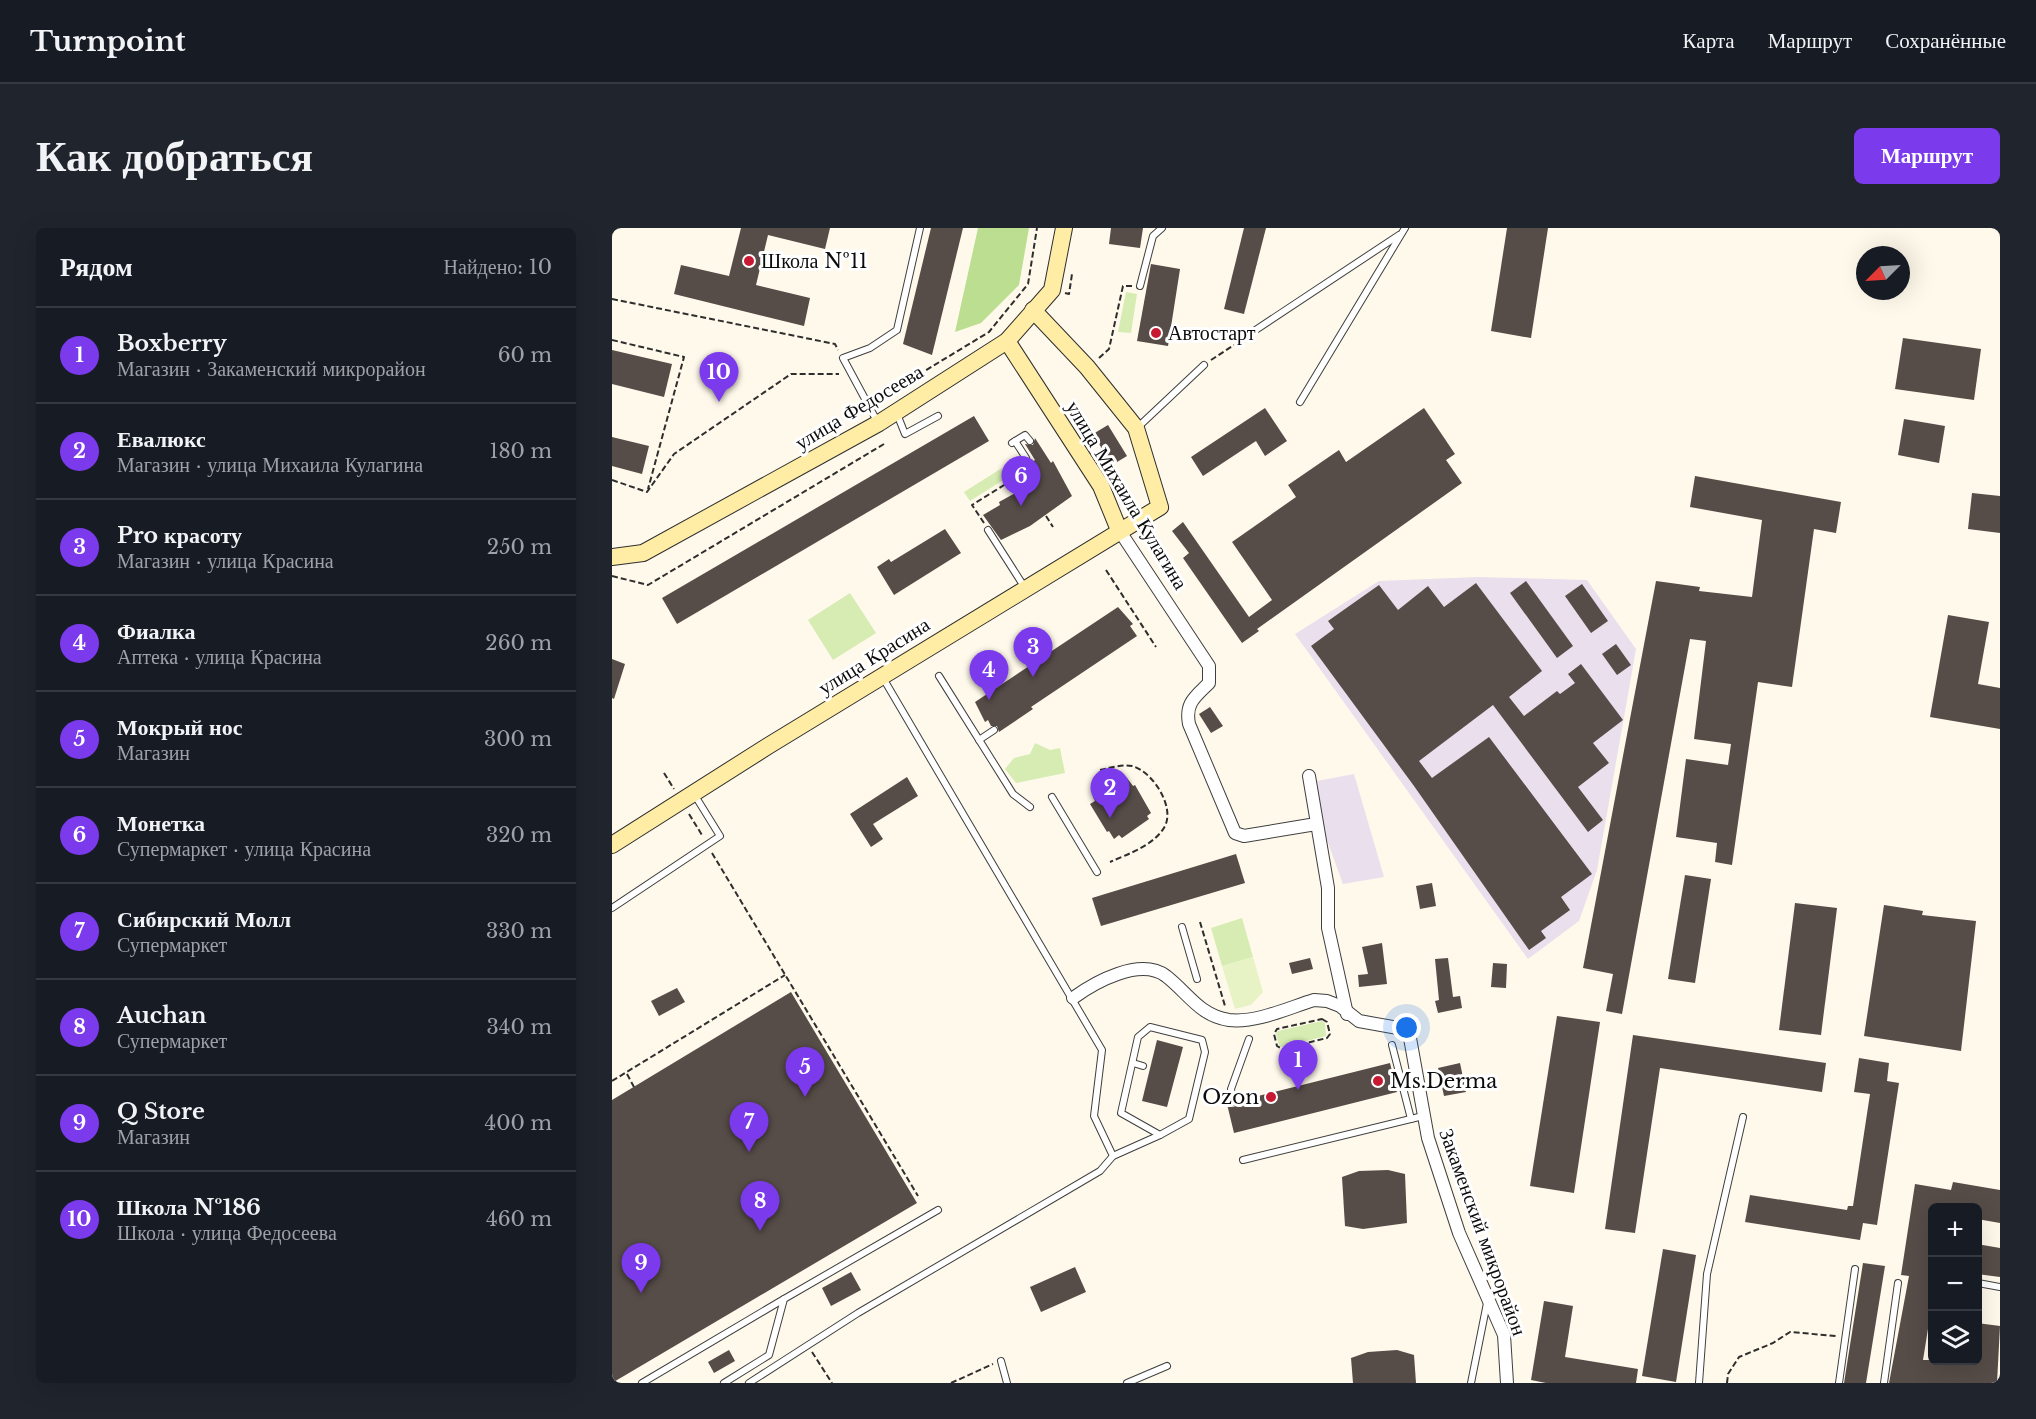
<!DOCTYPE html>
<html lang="ru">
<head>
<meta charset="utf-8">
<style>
  body { margin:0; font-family:"Libre Baskerville",serif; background:#20242c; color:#f1f3f6 }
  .controls { position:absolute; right:18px; bottom:18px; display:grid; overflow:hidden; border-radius:9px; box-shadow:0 6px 24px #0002 }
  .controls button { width:54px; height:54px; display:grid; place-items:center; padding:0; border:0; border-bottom:2px solid #363941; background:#171b24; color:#f1f3f6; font:30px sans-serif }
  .compass { position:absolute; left:1244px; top:18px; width:54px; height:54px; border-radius:50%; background:#171b24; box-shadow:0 6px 24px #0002; rotate:246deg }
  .you { position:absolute; left:795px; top:800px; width:21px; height:21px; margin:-15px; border:4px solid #fff; border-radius:50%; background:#1a73e8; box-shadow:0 0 0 9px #1a73e833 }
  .badge { display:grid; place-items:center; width:39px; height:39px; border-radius:50%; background:#7c3aed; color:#fff; font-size:20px; font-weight:700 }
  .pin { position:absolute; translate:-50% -50px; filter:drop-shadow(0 2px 3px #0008) }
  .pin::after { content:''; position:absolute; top:32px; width:21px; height:18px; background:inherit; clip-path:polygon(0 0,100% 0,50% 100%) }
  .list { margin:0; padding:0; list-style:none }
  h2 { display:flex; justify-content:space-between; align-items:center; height:78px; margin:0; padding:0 24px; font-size:26px }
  h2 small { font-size:20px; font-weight:400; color:#9ea1a6 }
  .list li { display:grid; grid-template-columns:39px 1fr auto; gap:18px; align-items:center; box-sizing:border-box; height:96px; padding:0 24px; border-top:2px solid #363941 }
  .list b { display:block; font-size:22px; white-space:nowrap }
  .list p { margin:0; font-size:20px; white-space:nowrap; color:#9ea1a6 }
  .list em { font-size:20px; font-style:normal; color:#9ea1a6 }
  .icon { flex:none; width:33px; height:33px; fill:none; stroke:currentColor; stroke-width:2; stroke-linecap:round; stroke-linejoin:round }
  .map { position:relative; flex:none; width:1388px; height:1155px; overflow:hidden; border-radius:9px }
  header { display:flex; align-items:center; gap:36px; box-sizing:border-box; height:84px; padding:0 30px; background:#171b24; border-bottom:2px solid #363941 }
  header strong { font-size:28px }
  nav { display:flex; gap:33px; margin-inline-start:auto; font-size:21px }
  .intro { display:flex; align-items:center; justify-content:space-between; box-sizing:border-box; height:144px; padding:0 36px }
  h1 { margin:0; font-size:42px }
  .button { padding:15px 27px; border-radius:9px; background:#7c3aed; color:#fff; font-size:21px; font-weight:700 }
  main { display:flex; gap:36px; padding:0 36px }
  aside { flex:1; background:#171b24; border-radius:9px; box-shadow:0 6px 24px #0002 }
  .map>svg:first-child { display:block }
  .industrial { fill:#eadfec }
  .green { fill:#d6ecb2 }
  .forest { fill:#bbde90 }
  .pitch { fill:#e7f3c5 }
  .building { fill:#564c48 }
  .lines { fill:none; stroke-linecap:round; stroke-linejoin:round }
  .lane-casing { stroke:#3f3f3f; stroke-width:8 }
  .street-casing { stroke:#3f3f3f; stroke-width:14 }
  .secondary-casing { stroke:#2e2e2e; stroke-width:18 }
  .path { stroke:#2e2e2e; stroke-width:2; stroke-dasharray:6 3; stroke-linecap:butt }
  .lane { stroke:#fff; stroke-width:6 }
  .street { stroke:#fff; stroke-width:12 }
  .secondary { stroke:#ffeda6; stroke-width:16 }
  .poi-dot { fill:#c71a32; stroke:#fff; stroke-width:2 }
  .labels { text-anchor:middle; stroke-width:6; stroke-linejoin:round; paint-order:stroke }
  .poi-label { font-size:20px; fill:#0c0c0c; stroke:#fff; text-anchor:start }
  .street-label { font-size:20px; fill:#0c0c0c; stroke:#fff }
</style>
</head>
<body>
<header>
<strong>Turnpoint</strong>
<nav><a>Карта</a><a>Маршрут</a><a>Сохранённые</a></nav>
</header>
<div class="intro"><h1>Как добраться</h1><a class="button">Маршрут</a></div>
<main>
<aside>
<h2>Рядом<small>Найдено: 10</small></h2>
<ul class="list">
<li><span class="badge">1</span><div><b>Boxberry</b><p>Магазин · Закаменский микрорайон</p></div><em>60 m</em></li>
<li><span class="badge">2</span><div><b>Евалюкс</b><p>Магазин · улица Михаила Кулагина</p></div><em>180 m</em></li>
<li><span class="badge">3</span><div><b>Pro красоту</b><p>Магазин · улица Красина</p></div><em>250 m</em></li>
<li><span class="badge">4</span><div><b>Фиалка</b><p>Аптека · улица Красина</p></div><em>260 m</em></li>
<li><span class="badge">5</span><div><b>Мокрый нос</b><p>Магазин</p></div><em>300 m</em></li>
<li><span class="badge">6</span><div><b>Монетка</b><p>Супермаркет · улица Красина</p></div><em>320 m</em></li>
<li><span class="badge">7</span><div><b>Сибирский Молл</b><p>Супермаркет</p></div><em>330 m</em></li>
<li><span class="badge">8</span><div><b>Auchan</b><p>Супермаркет</p></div><em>340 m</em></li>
<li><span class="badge">9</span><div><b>Q Store</b><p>Магазин</p></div><em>400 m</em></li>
<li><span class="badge">10</span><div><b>Школа №186</b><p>Школа · улица Федосеева</p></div><em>460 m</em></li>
</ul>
</aside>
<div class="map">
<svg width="1388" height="1155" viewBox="0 0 1388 1155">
  <rect width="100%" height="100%" fill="#fff9eb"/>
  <g class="industrial">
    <path d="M866,349L975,352L1024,421L985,642L967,693L916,731L683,406L767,353Z"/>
    <path d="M742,546L772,649L731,656L711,601L705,553Z"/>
  </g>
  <g class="green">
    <path d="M514,64L525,66L519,105L506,104Z"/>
    <path d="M390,240L396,249L358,273L352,264Z"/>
    <path d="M238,365L264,405L221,432L196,392Z"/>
    <path d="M423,515L438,522L448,520L453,545L404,555L393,541L402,530L418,526Z"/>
    <path d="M630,690L641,729L610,738L599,700Z"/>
    <path d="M710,793L713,795L714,808L670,819L667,817L664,806L666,803Z"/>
  </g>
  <path class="forest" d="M366,0H417L407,57L369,95L343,104Z"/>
  <path class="pitch" d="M641,729L651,764L639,777L623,781L610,738Z"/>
  <g class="building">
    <path d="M129,0H218L213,21L156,7L144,57L198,70L192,98L62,66L69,37L117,48Z"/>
    <path d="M319,0H351L320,127L291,116Z"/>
    <path d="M499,0H531L528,20L497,16Z"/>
    <path d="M632,0H654L632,86L612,81Z"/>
    <path d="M895,0H936L919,110L879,103Z"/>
    <path d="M539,36L568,41L556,118L525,113Z"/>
    <path d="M1291,110L1369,121L1362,172L1283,161Z"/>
    <path d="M0,122L60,136L52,169L0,156Z"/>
    <path d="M653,180L675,213L653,228L644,213L591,248L579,229Z"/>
    <path d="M812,180L843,226L834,232L850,255L645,401L647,403L630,415L571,330L577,325L560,303L571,294L637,389L660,372L620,314L684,269L676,257L727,222L734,234Z"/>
    <path d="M362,188L377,213L65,396L50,370Z"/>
    <path d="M1292,191L1333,198L1327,235L1286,227Z"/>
    <path d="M496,197L515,228L500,237L481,206Z"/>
    <path d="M0,209L37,218L30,246L0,238Z"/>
    <path d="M423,210L439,235L441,233L460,268L418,298L389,312L371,287L388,277L387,274L427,252L417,236L423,232L413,216L421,217Z"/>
    <path d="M1083,248L1229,274L1224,305L1202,301L1180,459L1146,454L1120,637L1103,634L1105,615L1064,609L1074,531L1116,537L1119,516L1082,511L1094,413L1078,411L1010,786L994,783L1001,746L971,740L1044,353L1088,359L1087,363L1140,369L1150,292L1078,279Z"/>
    <path d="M1360,265L1388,268V305L1356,301Z"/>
    <path d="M333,301L349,325L282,367L265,339L277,331L279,334Z"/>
    <path d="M914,353L961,418L945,430L898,365Z"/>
    <path d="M864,355L930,443L897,469L912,488L945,463L948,466L963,455L956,446L969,436L1011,492L981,515L997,535L966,559L991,592L976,604L881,477L807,533L820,550L877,509L980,646L949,669L958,682L929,703L934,710L917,722L802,558L699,418L722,401L716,393L767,357L786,382L816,358L832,379Z"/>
    <path d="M970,356L996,393L979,405L953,368Z"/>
    <path d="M506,379L521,396L518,398L525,408L419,479L421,481L387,504L385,498H379L376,492L373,494L363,474Z"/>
    <path d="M1336,387L1377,394L1366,456L1388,460V501L1318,489Z"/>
    <path d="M1004,416L1019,437L1005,447L990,426Z"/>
    <path d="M0,431L13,436L2,471L0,470Z"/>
    <path d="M598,479L611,498L599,505L587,486Z"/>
    <path d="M295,549L306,568L261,596L271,611L259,619L238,586Z"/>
    <path d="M508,550L511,553L515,550L521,558L523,557L539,585L535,588L537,591L510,610L507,607L502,611L497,603L495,604L478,576L483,573L481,569Z"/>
    <path d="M624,626L633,655L489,698L480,670Z"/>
    <path d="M1073,647L1099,651L1083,755L1056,751Z"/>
    <path d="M820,655L824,678L808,681L804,658Z"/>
    <path d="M1183,675L1225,680L1209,807L1167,802Z"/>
    <path d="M1272,677L1311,683L1310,687L1364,693L1349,823L1252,808Z"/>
    <path d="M770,715L775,756L747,759L746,747L756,746L750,719Z"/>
    <path d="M698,730L701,741L680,746L677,735Z"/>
    <path d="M836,730L841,769L848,768L850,780L826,785L823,773L827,772L823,731Z"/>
    <path d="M881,735L895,736L894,760L879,759Z"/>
    <path d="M65,760L73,774L47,788L39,773Z"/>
    <path d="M179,764L305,975L0,1155V872Z"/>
    <path d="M945,788L988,794L962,965L918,958Z"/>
    <path d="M1021,807L1214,835L1210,864L1048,840L1023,1005L993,1001Z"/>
    <path d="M545,812L571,819L555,879L530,873Z"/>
    <path d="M1247,830L1277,835L1275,853L1287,855L1265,997L1251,995L1248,1012L1133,994L1138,967L1235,982L1236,978H1241L1258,866L1242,864Z"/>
    <path d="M778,835L785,864L622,905L615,876L622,879L626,873Z"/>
    <path d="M848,835L854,864L832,868L826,840Z"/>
    <path d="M776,942L793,946L795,995L751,1001L733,998L730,949L747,943Z"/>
    <path d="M1341,954L1388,962V995L1365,991V980H1320L1318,1051L1320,1052V1076L1311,1132H1365V1095L1388,1098L1385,1155H1277L1297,1048L1289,1047L1303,956L1339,962Z"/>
    <path d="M1365,1016L1388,1020V1049L1365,1046Z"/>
    <path d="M1051,1021L1084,1027L1064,1154L1030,1148Z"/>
    <path d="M1251,1035L1273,1038L1254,1155H1232Z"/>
    <path d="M463,1039L474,1064L429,1084L418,1059Z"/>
    <path d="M239,1044L249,1062L219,1078L210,1060Z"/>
    <path d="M932,1073L961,1078L953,1129L1026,1141L1024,1155H934L919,1152Z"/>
    <path d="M117,1122L123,1133L102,1145L96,1134Z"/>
    <path d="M785,1122L802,1127L804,1155H741L739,1130L756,1124Z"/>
  </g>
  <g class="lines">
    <defs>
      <g id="lane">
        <path d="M528,58L541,8L550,0"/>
        <path d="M630,111L787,7"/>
        <path d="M688,174L793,0"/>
        <path d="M285,186L293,206L326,188"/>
        <path d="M266,195L231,130L258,120L285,102L308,0"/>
        <path d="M525,200L592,137"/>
        <path d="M403,213L414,230"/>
        <path d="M400,215L413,207L418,213"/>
        <path d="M376,302L413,360"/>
        <path d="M327,448L401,566L418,579"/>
        <path d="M367,512L382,502"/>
        <path d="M440,569L485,644"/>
        <path d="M0,680L108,608L82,566"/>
        <path d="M570,699L585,751"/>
        <path d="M538,799L590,812L593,824L577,891L548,907L509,885L526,809Z"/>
        <path d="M780,817L799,891"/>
        <path d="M521,835L531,838"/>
        <path d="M621,874L619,861L637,811"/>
        <path d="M501,928L548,907"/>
        <path d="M631,932L811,888"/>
        <path d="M1366,1055L1388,1059"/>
        <path d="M389,1133L395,1155"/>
        <path d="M30,1155L172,1071"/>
        <path d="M112,1155L157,1127L172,1071L326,982"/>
        <path d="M137,1155L246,1085L488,943L501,928L482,888L490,822L271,450"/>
        <path d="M515,1155L555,1138"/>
        <path d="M859,1155L875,1075"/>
        <path d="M1087,1155L1095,1046L1131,889"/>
        <path d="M1227,1155L1243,1041"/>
        <path d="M1272,1155L1286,1055"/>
      </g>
      <g id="street">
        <path d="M507,302L597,438V455C583,469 573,475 577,496L623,605L632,608L704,596"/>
        <path d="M697,548L716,660V700L735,786"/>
        <path d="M461,770C483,754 528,729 554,748C576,765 588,788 617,792C645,795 676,780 702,772L715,773L728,778L747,793L786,800L798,810L816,910L847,1005L892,1107L895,1155"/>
      </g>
      <g id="secondary">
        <path d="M395,113L489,258L507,302"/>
        <path d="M0,329L31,325L267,195L395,113L440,62L452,0"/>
        <path d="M0,617L156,518L548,279L524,200L475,139L421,82"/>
      </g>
    </defs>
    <use href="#lane" class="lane-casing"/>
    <use href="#street" class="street-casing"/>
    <use href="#secondary" class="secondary-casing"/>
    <g class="path">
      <path d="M453,65L457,66L460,46"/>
      <path d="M0,71L223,116L226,122"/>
      <path d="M0,112L72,129L36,261"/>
      <path d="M487,130L497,121L511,58H520"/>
      <path d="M599,132L622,117"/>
      <path d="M268,170L377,104L416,56L425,0"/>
      <path d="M0,252L35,264L62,226L179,146H227"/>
      <path d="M434,288L441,299"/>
      <path d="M372,295L360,277L397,254L403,260L419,250L415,239"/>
      <path d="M494,342L544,419"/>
      <path d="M0,348L36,357L272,216"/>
      <path d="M488,542C498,540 509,536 520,538C540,543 563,578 553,598C543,617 516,626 498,634"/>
      <path d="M52,545L62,561"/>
      <path d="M77,586L90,607"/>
      <path d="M100,625L306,968"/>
      <path d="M588,694L613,778"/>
      <path d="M710,791L715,794L718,806L715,810L670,821L665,818L662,806L665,801Z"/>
      <path d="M695,815L699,833"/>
      <path d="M15,846L22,859"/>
      <path d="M0,853L173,747"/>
      <path d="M200,1124L220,1155"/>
      <path d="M339,1155L381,1136"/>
      <path d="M1115,1155L1116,1146L1127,1129L1161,1115L1178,1104L1224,1108"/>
    </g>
    <use href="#lane" class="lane"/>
    <use href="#street" class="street"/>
    <use href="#secondary" class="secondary"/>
  </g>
  <g class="poi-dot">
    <circle cx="137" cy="33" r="6"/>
    <circle cx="544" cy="105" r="6"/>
    <circle cx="766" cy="853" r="6"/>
    <circle cx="659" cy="869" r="6"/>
  </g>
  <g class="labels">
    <g class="poi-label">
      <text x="149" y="40">Школа №11</text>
      <text x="556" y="112">Автостарт</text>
      <text x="778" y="860">Ms.Derma</text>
      <text x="647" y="876" text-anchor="end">Ozon</text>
    </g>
    <g class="street-label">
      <text transform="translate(247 179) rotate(-31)" y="7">улица Федосеева</text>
      <text transform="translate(515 267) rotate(59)" y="7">улица Михаила Кулагина</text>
      <text transform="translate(262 428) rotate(-32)" y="7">улица Красина</text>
      <text transform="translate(871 1004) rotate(70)" y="7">Закаменский микрорайон</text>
    </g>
  </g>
</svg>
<div class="controls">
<button>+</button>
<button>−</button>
<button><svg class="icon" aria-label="layers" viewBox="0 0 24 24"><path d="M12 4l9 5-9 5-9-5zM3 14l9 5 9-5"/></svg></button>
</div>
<svg class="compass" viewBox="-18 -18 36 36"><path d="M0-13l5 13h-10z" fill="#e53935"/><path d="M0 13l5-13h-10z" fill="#9ea1a6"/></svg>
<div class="you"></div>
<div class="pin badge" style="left:686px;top:862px">1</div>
<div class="pin badge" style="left:498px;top:590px">2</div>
<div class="pin badge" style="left:421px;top:449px">3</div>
<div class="pin badge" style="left:377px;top:472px">4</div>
<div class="pin badge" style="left:193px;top:869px">5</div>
<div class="pin badge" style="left:409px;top:278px">6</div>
<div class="pin badge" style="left:137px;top:924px">7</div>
<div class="pin badge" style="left:148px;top:1003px">8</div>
<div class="pin badge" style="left:29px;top:1065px">9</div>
<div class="pin badge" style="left:107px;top:174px">10</div>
</div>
</main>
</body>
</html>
